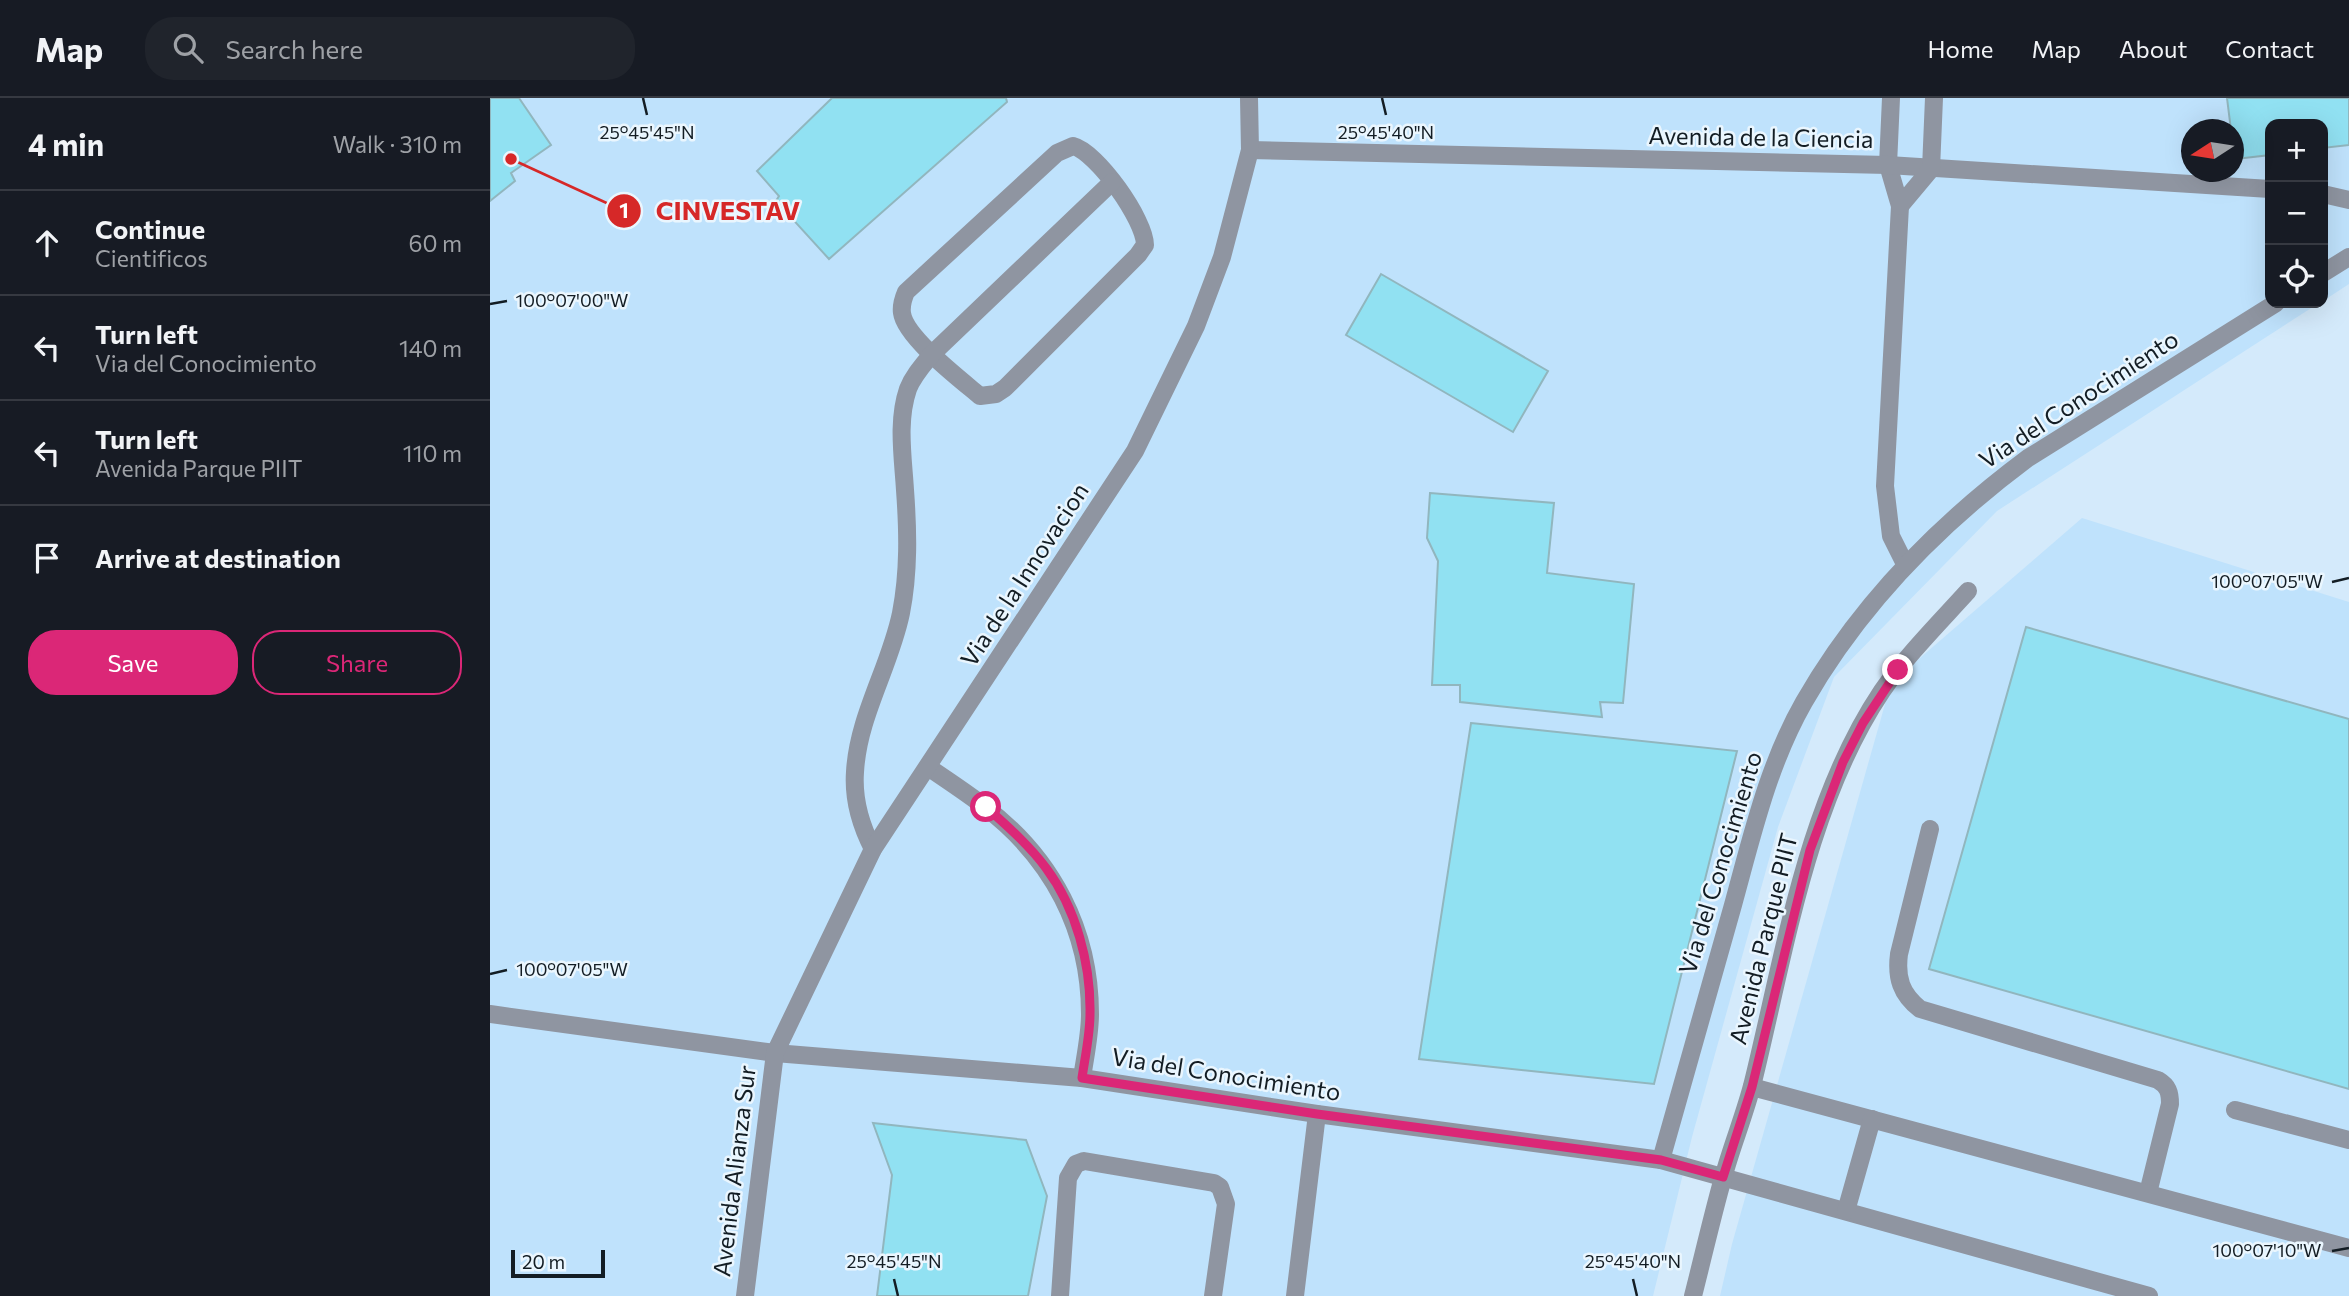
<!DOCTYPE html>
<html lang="en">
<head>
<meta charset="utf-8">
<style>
  body { margin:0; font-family:Commissioner,sans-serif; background:#20242c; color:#f1f3f6 }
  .controls { position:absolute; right:21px; top:21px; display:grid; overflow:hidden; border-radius:14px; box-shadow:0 7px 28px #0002 }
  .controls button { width:63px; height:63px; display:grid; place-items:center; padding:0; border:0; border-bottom:2px solid #363941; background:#171b24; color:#f1f3f6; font:35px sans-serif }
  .compass { position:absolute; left:1691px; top:21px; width:63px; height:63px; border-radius:50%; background:#171b24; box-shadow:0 7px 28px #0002; rotate:258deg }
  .scale { position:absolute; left:21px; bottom:18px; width:94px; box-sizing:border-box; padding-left:7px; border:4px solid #131d24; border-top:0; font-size:19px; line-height:24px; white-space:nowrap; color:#131d24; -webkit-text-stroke:5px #eaf6fe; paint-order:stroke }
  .stop { position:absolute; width:21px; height:21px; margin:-16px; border:5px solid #db2777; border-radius:50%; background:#fff }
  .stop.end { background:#db2777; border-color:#fff; box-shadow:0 2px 7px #0008 }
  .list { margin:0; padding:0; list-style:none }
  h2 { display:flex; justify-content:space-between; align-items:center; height:91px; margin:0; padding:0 28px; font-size:30px }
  h2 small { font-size:23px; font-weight:400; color:#9ea1a6 }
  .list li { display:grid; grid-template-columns:46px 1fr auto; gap:21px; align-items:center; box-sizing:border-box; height:105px; padding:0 28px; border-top:2px solid #363941 }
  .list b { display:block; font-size:26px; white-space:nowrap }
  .list p { margin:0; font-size:23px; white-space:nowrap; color:#9ea1a6 }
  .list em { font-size:23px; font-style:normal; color:#9ea1a6 }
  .actions { display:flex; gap:14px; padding:21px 28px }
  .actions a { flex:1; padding:16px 0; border:2px solid #db2777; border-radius:28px; text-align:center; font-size:24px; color:#db2777 }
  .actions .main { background:#db2777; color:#fff }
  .icon { flex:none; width:38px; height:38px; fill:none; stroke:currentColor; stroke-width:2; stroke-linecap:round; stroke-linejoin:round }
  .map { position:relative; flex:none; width:1859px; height:1198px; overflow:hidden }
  header { display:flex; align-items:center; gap:42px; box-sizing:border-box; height:98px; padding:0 35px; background:#171b24; border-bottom:2px solid #363941 }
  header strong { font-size:33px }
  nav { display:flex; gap:38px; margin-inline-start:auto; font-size:24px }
  .search { width:490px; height:63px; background:#20242c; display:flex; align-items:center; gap:18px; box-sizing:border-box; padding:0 24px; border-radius:28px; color:#9ea1a6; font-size:26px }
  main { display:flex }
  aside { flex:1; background:#171b24 }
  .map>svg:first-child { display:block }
  .built { fill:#bfe2fc; fill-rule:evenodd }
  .building { fill:#91e1f2; stroke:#91b6be; stroke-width:2 }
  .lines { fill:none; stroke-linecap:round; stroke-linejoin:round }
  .minor { stroke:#8f95a1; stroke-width:18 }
  .route { stroke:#db2777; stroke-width:9 }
  .ticks { fill:none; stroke:#131d24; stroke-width:2.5 }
  .labels { text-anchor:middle; stroke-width:5; stroke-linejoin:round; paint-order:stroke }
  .street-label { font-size:24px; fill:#131d24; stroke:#eaf6fe }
  .ticks-label { font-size:18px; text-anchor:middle; fill:#131d24; stroke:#eaf6fe; stroke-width:5; stroke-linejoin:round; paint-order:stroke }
  .leader { fill:none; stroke:#d62828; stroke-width:2.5 }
  .callout-dot { fill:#d62828; stroke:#eaf6fe; stroke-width:2.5 }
  .mark-label { font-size:21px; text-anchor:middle; font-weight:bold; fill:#fff }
  .callout-label { font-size:26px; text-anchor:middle; font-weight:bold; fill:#d62828; stroke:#eaf6fe; stroke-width:5; stroke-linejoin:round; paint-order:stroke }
</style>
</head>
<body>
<header>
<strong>Map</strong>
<div class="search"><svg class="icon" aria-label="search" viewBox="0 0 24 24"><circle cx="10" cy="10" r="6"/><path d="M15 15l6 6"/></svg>Search here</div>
<nav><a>Home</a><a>Map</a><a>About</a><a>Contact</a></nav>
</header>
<main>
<aside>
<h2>4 min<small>Walk · 310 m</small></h2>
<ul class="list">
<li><svg class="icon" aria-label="ahead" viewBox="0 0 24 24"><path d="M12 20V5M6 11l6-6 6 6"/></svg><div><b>Continue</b><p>Cientificos</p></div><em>60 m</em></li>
<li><svg class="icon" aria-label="left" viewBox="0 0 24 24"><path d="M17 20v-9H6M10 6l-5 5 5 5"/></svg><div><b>Turn left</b><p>Via del Conocimiento</p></div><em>140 m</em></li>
<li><svg class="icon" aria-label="left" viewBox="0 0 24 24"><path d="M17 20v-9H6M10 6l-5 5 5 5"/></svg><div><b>Turn left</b><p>Avenida Parque PIIT</p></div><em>110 m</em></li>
<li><svg class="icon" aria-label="arrive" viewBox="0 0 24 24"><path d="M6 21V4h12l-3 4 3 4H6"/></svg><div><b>Arrive at destination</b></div></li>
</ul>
<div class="actions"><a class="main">Save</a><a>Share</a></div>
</aside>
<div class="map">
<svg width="1859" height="1198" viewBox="0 0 1859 1198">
  <rect width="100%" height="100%" fill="#d4eafb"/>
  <g class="built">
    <path d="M0,0H1859V186L1833,203V26H1780V205H1829L1507,413L1344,579L1288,729L1202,1039L1163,1198H0ZM1702,32H1744V74H1702Z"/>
    <path d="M1592,420L1859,504V1198H1230L1242,1146L1401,585Z"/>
  </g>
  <g class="building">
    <path d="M0,0H29L61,47L21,75L25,83L0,103Z"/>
    <path d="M342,0H516L517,4L339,161L286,103L289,98L267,73Z"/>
    <path d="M1737,0H1859V47L1833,50V26H1780V57L1746,61L1744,32H1741Z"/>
    <path d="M891,176L1058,273L1023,334L856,237Z"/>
    <path d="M940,395L1064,405L1057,475L1144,486L1133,605L1110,604L1112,619L970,604V587H942L948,463L937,440Z"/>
    <path d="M1536,529L1859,621V991L1439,871Z"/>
    <path d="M981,625L1247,653L1164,986L929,961Z"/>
    <path d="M383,1025L536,1042L557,1098L538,1198H387L402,1077Z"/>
  </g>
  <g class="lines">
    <g class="minor">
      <path d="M1401,0L1398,67L1410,108L1395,388L1401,438L1415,466"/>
      <path d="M583,48C607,54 655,122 655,147L648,157L515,290L506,296L490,298C471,282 415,239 412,215C411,208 413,201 416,194L567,55Z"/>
      <path d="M760,52L1398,67L1780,91"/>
      <path d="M1833,96L1859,102"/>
      <path d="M1410,108L1441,71L1444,0"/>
      <path d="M1833,175L1859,159"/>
      <path d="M438,669C457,682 477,695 495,709C562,760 600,832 600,916C600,937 595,959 592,980"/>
      <path d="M1440,731L1409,856C1406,880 1411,896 1430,911L1668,982C1678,988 1680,994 1680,1006L1658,1095"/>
      <path d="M383,751C370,726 363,702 365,674C368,618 400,569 411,515C419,474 418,433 415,392C413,359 407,323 418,291C423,278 433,267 442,256L622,84"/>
      <path d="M0,916L285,955L592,980L827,1016L1171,1062L1659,1198"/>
      <path d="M1262,989L1859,1150"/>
      <path d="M1745,1012L1859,1042"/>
      <path d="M1171,1062C1195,977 1219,892 1243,807C1262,738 1278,667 1314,604C1370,506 1448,427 1538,360L1786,205"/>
      <path d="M1356,1113L1382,1021"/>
      <path d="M255,1198L285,955L383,751L645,353L706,228L732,159L760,52L759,0"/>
      <path d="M570,1198L578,1080L586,1066L594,1063L724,1085L730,1089L736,1106L723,1198"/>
      <path d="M805,1198L827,1016"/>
      <path d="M1203,1198C1213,1159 1222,1119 1233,1080C1242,1047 1255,1016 1263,984C1295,854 1317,705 1392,593C1417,557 1449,525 1478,493"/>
    </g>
  </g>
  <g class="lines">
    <path class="route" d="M496,709C517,728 539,747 556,770C586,810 601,866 600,916C600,937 595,959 592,980L827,1016L1171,1062L1233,1079L1262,989L1320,752L1353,664L1373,625L1408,572"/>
  </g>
  <path class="ticks" d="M153,0L157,17M892,0L896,17M0,206L17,203M1842,484L1859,480M0,876L17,872M1842,1153L1859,1150M404,1181L408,1198M1143,1181L1147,1198"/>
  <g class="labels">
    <g class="street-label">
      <text transform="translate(1271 40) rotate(1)" y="8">Avenida de la Ciencia</text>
      <text transform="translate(1589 302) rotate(-33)" y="8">Via del Conocimiento</text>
      <text transform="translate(535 477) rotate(-57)" y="8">Via de la Innovacion</text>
      <text transform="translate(1231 765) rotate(-73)" y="8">Via del Conocimiento</text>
      <text transform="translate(1274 841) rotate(-76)" y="8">Avenida Parque PIIT</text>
      <text transform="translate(736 977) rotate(9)" y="8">Via del Conocimiento</text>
      <text transform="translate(245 1073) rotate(-83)" y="8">Avenida Alianza Sur</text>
    </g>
  </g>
  <g class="ticks-label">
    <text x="157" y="41">25°45'45"N</text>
    <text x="896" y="41">25°45'40"N</text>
    <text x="82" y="209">100°07'00"W</text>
    <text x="1777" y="490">100°07'05"W</text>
    <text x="82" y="878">100°07'05"W</text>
    <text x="1777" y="1159">100°07'10"W</text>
    <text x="404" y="1170">25°45'45"N</text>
    <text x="1143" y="1170">25°45'40"N</text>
  </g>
  <path class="leader" d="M21 61L134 113"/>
  <g class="callout-dot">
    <circle cx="21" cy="61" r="7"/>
    <circle cx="134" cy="113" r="18"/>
  </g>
  <g class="mark-label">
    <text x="134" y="120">1</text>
  </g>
  <g class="callout-label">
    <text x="238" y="122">CINVESTAV</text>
  </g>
</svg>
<div class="controls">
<button>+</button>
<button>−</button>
<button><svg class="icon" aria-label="locate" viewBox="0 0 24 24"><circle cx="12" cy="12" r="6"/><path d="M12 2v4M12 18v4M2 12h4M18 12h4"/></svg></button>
</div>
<svg class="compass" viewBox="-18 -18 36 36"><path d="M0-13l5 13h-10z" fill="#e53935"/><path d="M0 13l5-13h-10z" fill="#9ea1a6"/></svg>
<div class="scale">20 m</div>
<div class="stop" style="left:496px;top:709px"></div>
<div class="stop end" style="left:1408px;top:572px"></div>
</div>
</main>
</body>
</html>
